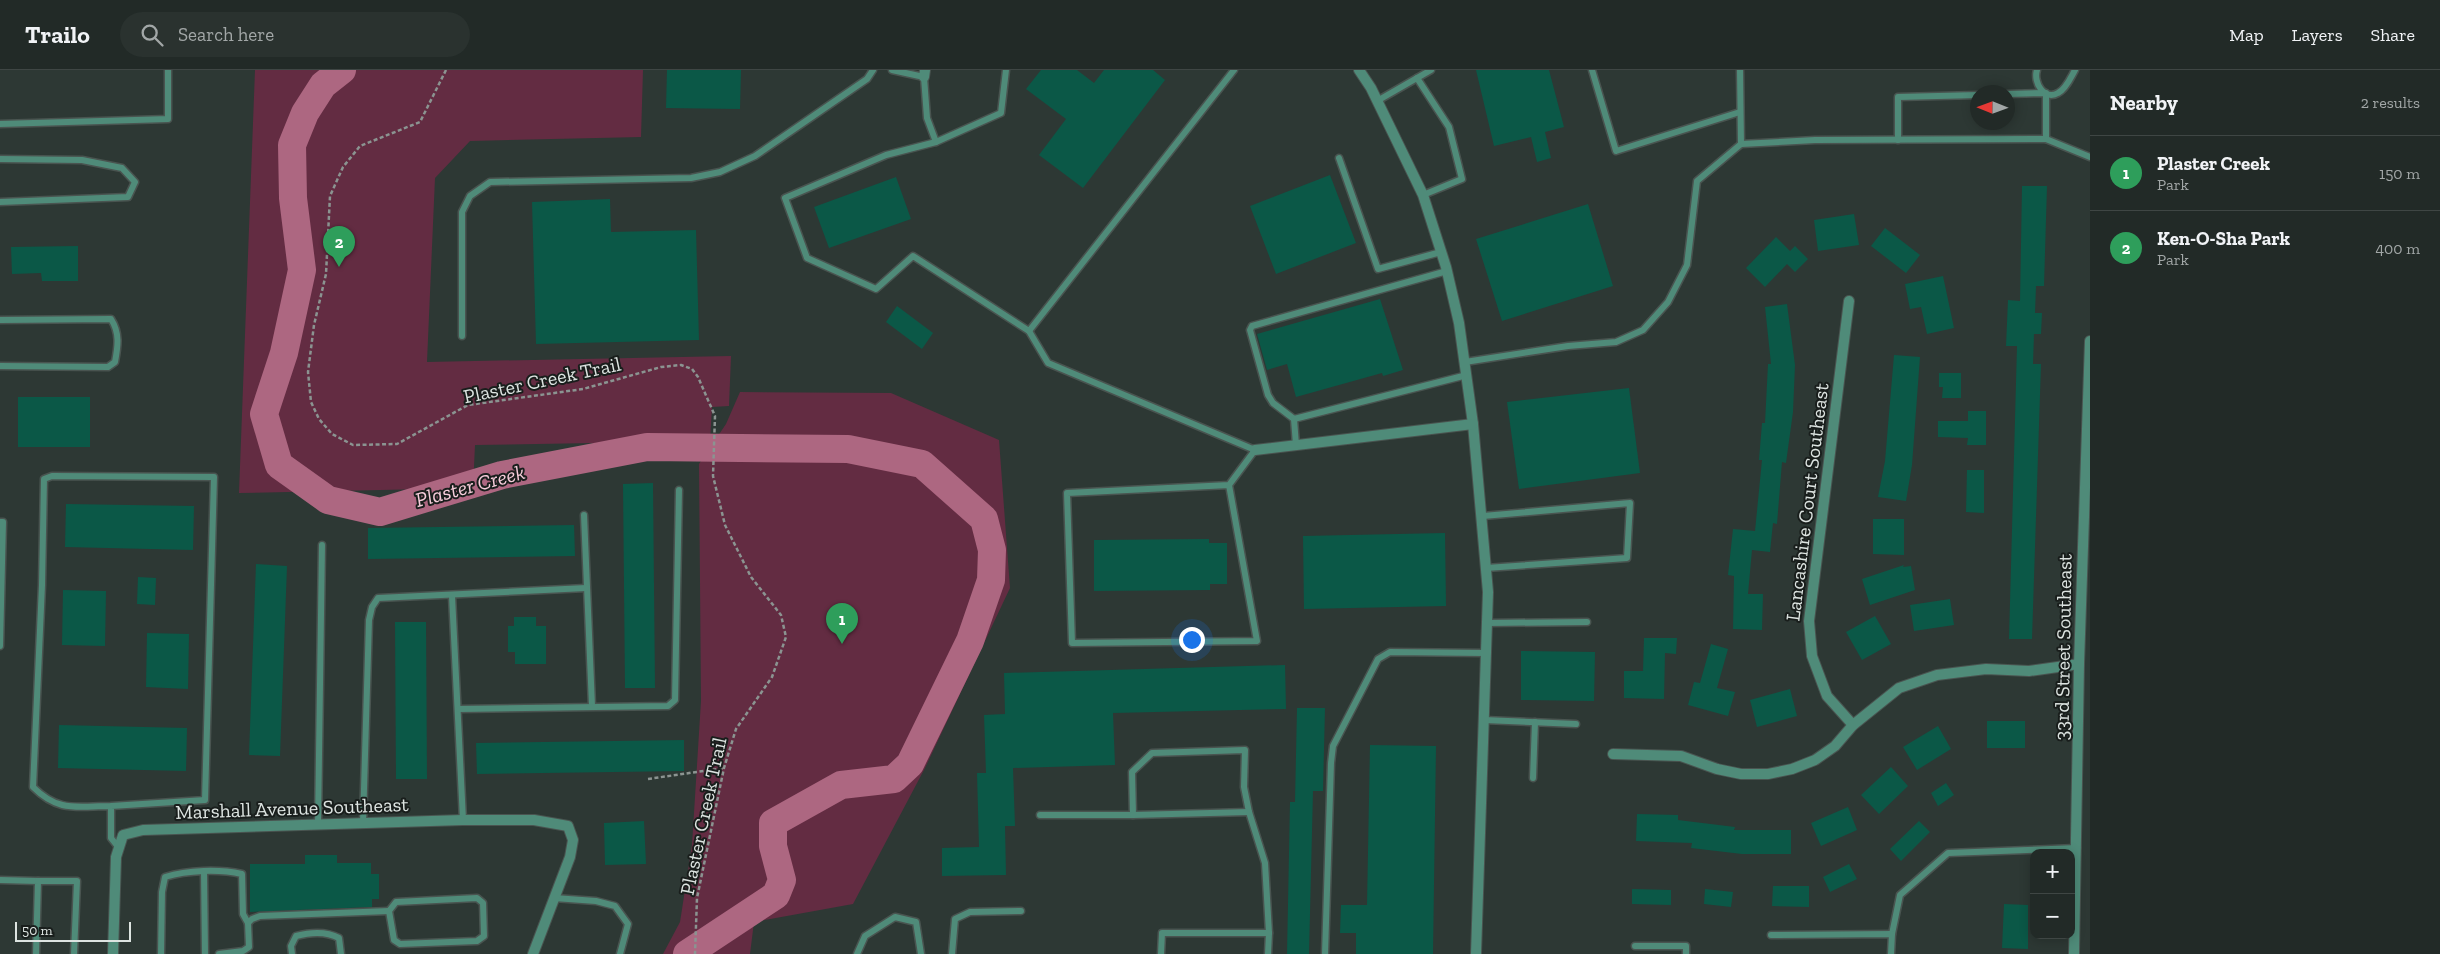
<!DOCTYPE html>
<html lang="en">
<head>
<meta charset="utf-8">
<style>
  body { margin:0; font-family:"Zilla Slab",serif; background:#2a322f; color:#f1f3f6 }
  .controls { position:absolute; right:15px; bottom:15px; display:grid; overflow:hidden; border-radius:10px; box-shadow:0 2px 12px #0003 }
  .controls button { width:45px; height:45px; display:grid; place-items:center; padding:0; border:0; border-bottom:1px solid #3f4644; background:#222a27; color:#f1f3f6; font:25px sans-serif }
  .compass { position:absolute; left:1970px; top:15px; width:45px; height:45px; border-radius:50%; background:#222a27; box-shadow:0 2px 12px #0003; rotate:271deg }
  .scale { position:absolute; left:15px; bottom:12px; width:116px; box-sizing:border-box; padding-left:5px; border:2px solid #dde4e1; border-top:0; font-size:14px; line-height:18px; white-space:nowrap; color:#dde4e1; -webkit-text-stroke:4px #191e1c; paint-order:stroke }
  .you { position:absolute; left:1191px; top:569px; width:18px; height:18px; margin:-12px; border:4px solid #fff; border-radius:50%; background:#1a73e8; box-shadow:0 0 0 8px #1a73e833 }
  .badge { display:grid; place-items:center; width:32px; height:32px; border-radius:50%; background:#bca0f2; color:#fff; font-size:16px; font-weight:700 }
  .pin { position:absolute; translate:-50% -41px; filter:drop-shadow(0 1px 2px #0008) }
  .pin::after { content:''; position:absolute; top:26px; width:18px; height:15px; background:inherit; clip-path:polygon(0 0,100% 0,50% 100%) }
  .list { margin:0; padding:0; list-style:none }
  h2 { display:flex; justify-content:space-between; align-items:center; height:65px; margin:0; padding:0 20px; font-size:21px }
  h2 small { font-size:16px; font-weight:400; color:#a2a7a7 }
  .list li { display:grid; grid-template-columns:32px 1fr auto; gap:15px; align-items:center; box-sizing:border-box; height:75px; padding:0 20px; border-top:1px solid #3f4644 }
  .list b { display:block; font-size:19px; white-space:nowrap }
  .list p { margin:0; font-size:16px; white-space:nowrap; color:#a2a7a7 }
  .list em { font-size:16px; font-style:normal; color:#a2a7a7 }
  .icon { flex:none; width:28px; height:28px; fill:none; stroke:currentColor; stroke-width:2; stroke-linecap:round; stroke-linejoin:round }
  .map { position:relative; flex:none; width:2090px; height:884px; overflow:hidden }
  header { display:flex; align-items:center; gap:30px; box-sizing:border-box; height:70px; padding:0 25px; background:#222a27; border-bottom:1px solid #3f4644 }
  header strong { font-size:24px }
  nav { display:flex; gap:28px; margin-inline-start:auto; font-size:18px }
  .search { width:350px; height:45px; background:#2a322f; display:flex; align-items:center; gap:12px; box-sizing:border-box; padding:0 18px; border-radius:28px; color:#a2a7a7; font-size:19px }
  main { display:flex }
  aside { flex:1; background:#222a27 }
  .map>svg:first-child { display:block }
  .green { fill:#632c42 }
  .lines { fill:none; stroke-linecap:round; stroke-linejoin:round }
  .river { stroke:#ad6781; stroke-width:28 }
  .building { fill:#0b5847 }
  .lane-casing { stroke:#495450; stroke-width:9 }
  .street-casing { stroke:#495450; stroke-width:12 }
  .path { stroke:#8b9491; stroke-width:2.5; stroke-dasharray:4 2.5; stroke-linecap:butt }
  .lane { stroke:#4f8b79; stroke-width:6 }
  .street { stroke:#4f8b79; stroke-width:10 }
  .labels { text-anchor:middle; stroke-width:4; stroke-linejoin:round; paint-order:stroke }
  .street-label { font-size:20px; fill:#dde4e1; stroke:#191e1c }
  .water-label { font-size:21px; font-style:italic; fill:#f7cddb; stroke:#191e1c }
</style>
</head>
<body>
<header>
<strong>Trailo</strong>
<div class="search"><svg class="icon" aria-label="search" viewBox="0 0 24 24"><circle cx="10" cy="10" r="6"/><path d="M15 15l6 6"/></svg>Search here</div>
<nav><a>Map</a><a>Layers</a><a>Share</a></nav>
</header>
<main>
<div class="map">
<svg width="2090" height="884" viewBox="0 0 2090 884">
  <rect width="100%" height="100%" fill="#2d3834"/>
  <g class="green">
    <path d="M255,0H643L641,67L470,71L435,108L427,292L731,286L729,336L712,337L710,371L475,375L473,418L239,423Z"/>
    <path d="M740,322L891,323L999,370L1010,518L925,698L853,834L754,852L750,884H663L680,852L692,775L701,631L699,394L726,354Z"/>
  </g>
  <g class="lines">
    <path class="river" d="M342,0L323,15L305,43L292,75L293,128L302,200L284,283L264,344L279,395L328,430L380,442L502,405L647,377L848,379L922,394L984,449L992,480L991,510L970,571L910,694L894,709L841,715L773,753V776L782,810L776,825L687,884"/>
  </g>
  <g class="building">
    <path d="M667,0H741L740,39L666,38Z"/>
    <path d="M1041,0H1077L1094,13L1104,0H1153L1165,10L1083,118L1039,85L1066,49L1026,19Z"/>
    <path d="M1476,0H1549L1564,57L1545,62L1551,88L1537,92L1531,67L1494,76Z"/>
    <path d="M1330,105L1356,173L1276,204L1250,136Z"/>
    <path d="M896,107L911,149L829,178L814,137Z"/>
    <path d="M2022,116H2047L2044,216H2036L2035,243H2042L2041,264H2034L2033,294H2041L2032,569H2009L2017,276H2006L2008,230L2020,231Z"/>
    <path d="M610,129L611,162L696,160L699,270L536,274L532,132Z"/>
    <path d="M1588,134L1613,216L1502,251L1476,169Z"/>
    <path d="M1854,144L1859,175L1818,181L1814,150Z"/>
    <path d="M1885,158L1920,185L1906,203L1871,176Z"/>
    <path d="M1776,167L1790,181L1795,176L1808,189L1795,202L1787,194L1765,217L1746,198Z"/>
    <path d="M78,176V211H42L41,203L12,204L11,177Z"/>
    <path d="M1943,206L1954,258L1927,264L1921,237L1910,239L1905,214Z"/>
    <path d="M1380,229L1403,300L1383,306L1382,303L1296,327L1287,294L1267,300L1257,264Z"/>
    <path d="M1787,234L1795,295L1793,342L1786,393L1782,392L1777,454L1773,453L1770,482L1752,480L1748,524H1763L1762,560L1733,559L1734,506L1728,505L1733,459L1755,461L1762,390H1759L1762,353H1765L1768,294H1771L1765,237Z"/>
    <path d="M897,236L933,263L922,279L886,252Z"/>
    <path d="M1894,285L1920,287L1912,395L1906,431L1878,427L1885,391Z"/>
    <path d="M1939,303H1961V328H1942L1943,317H1939Z"/>
    <path d="M1629,318L1640,403L1519,419L1507,332Z"/>
    <rect x="18" y="327" width="72" height="50"/>
    <path d="M1968,341H1986V375H1967L1968,368L1938,367V351H1968Z"/>
    <path d="M1967,400H1984V443L1966,442Z"/>
    <path d="M653,413L655,618H625L623,414Z"/>
    <path d="M66,434L194,436L193,480L65,477Z"/>
    <path d="M1873,449H1904V485L1873,484Z"/>
    <path d="M574,455L575,486L368,489V458Z"/>
    <path d="M1445,463L1446,536L1304,539L1303,466Z"/>
    <path d="M1209,469V473H1227V514H1210V520L1094,521V470Z"/>
    <path d="M256,494L287,496L280,686L249,685Z"/>
    <path d="M1904,495L1903,497L1911,496L1915,520L1870,535L1862,509Z"/>
    <path d="M138,507L156,508L155,535L137,534Z"/>
    <path d="M63,520L106,521L105,576L62,575Z"/>
    <path d="M1950,529L1954,555L1914,561L1910,535Z"/>
    <path d="M1875,546L1891,574L1862,590L1846,562Z"/>
    <path d="M514,547H536V556H546V594H515V582H508V556H514Z"/>
    <path d="M395,552H426L427,709H396Z"/>
    <path d="M147,563L189,564L188,619L146,617Z"/>
    <path d="M1644,568H1677L1676,584L1665,583L1664,629L1624,628V601H1643Z"/>
    <path d="M1711,574L1728,579L1717,618L1735,622L1728,646L1688,635L1694,612L1700,613Z"/>
    <path d="M1521,581L1595,582L1594,631L1521,630Z"/>
    <path d="M1285,595L1286,639L1113,643L1115,695L1013,698L1015,756H1005L1006,805L942,806V778L979,777L977,703H986L984,645L1005,644L1004,603Z"/>
    <path d="M1790,619L1797,646L1757,657L1750,630Z"/>
    <path d="M1297,638H1325L1323,721H1313L1309,884H1287L1290,732H1295Z"/>
    <rect x="1987" y="651" width="38" height="27"/>
    <path d="M59,655L187,658L186,701L58,698Z"/>
    <path d="M1938,656L1951,679L1917,700L1903,677Z"/>
    <path d="M684,670V701L477,704L476,673Z"/>
    <path d="M1370,675L1436,676L1433,884H1356V863H1340L1341,835H1367Z"/>
    <path d="M1891,697L1908,716L1879,744L1861,725Z"/>
    <path d="M1946,713L1954,725L1938,736L1931,723Z"/>
    <path d="M1848,737L1857,760L1821,776L1811,753Z"/>
    <path d="M1637,744L1678,745V750L1735,757L1734,760H1791V784H1742L1691,778L1692,773L1636,771Z"/>
    <path d="M644,751L646,794L605,795L604,753Z"/>
    <path d="M1919,751L1930,762L1901,791L1890,779Z"/>
    <path d="M305,785H337V793H371V804H379V829H372V837L250,842V794H305Z"/>
    <path d="M1849,794L1857,809L1830,822L1823,807Z"/>
    <path d="M1773,816H1809V837L1772,836Z"/>
    <path d="M1632,819L1671,820V835L1632,834Z"/>
    <path d="M1705,819L1733,822L1731,837L1704,834Z"/>
    <path d="M2004,834L2028,835V879L2002,878Z"/>
  </g>
  <g class="lines">
    <defs>
      <g id="lane">
        <path d="M892,0L924,7L927,48L936,72"/>
        <path d="M1006,0L1001,43L936,72L886,85L785,128L807,188L876,219L913,186L1029,261L1234,0"/>
        <path d="M1592,0L1616,81L1740,42"/>
        <path d="M1740,0L1741,74"/>
        <path d="M2037,0C2033,12 2044,31 2058,23C2066,19 2071,7 2075,0"/>
        <path d="M1417,8L1449,57L1462,109L1423,125"/>
        <path d="M2008,24L2046,23V69"/>
        <path d="M1377,31L1431,0"/>
        <path d="M0,54L168,49V0"/>
        <path d="M1898,70V27L1978,25"/>
        <path d="M1339,88L1378,199L1441,182"/>
        <path d="M0,89L82,90L122,98L135,112L128,127L0,132"/>
        <path d="M0,250L111,249C120,263 118,276 115,292L108,297L0,296"/>
        <path d="M1029,261L1048,293L1255,380L1229,415L1257,571L1072,573L1067,423L1229,415"/>
        <path d="M462,266V142L470,126L490,112L691,108L720,102L755,86L867,9L873,0"/>
        <path d="M1465,292L1568,276L1616,272L1643,260L1668,232L1687,195L1697,111L1741,74L1815,70L2046,69L2090,87"/>
        <path d="M1294,349L1273,333L1268,325L1250,260L1252,256L1447,201"/>
        <path d="M1296,375L1294,349L1467,305"/>
        <path d="M584,445L592,636"/>
        <path d="M1483,446L1630,433L1627,488L1486,498"/>
        <path d="M0,452H3L0,576"/>
        <path d="M452,526L463,750"/>
        <path d="M1487,553L1587,552"/>
        <path d="M459,639L668,636L675,630L679,420"/>
        <path d="M1484,650L1576,654"/>
        <path d="M1533,708L1535,652"/>
        <path d="M111,736C77,736 59,743 33,717L42,515L44,409L52,406L214,407L205,730L111,736V768L119,778"/>
        <path d="M1040,745H1133L1132,702L1152,683L1245,680L1244,717L1249,742L1265,793L1269,863L1268,884"/>
        <path d="M1133,745L1249,742"/>
        <path d="M363,753L369,550L372,537L378,528L586,518"/>
        <path d="M318,754L322,475"/>
        <path d="M204,802L205,884"/>
        <path d="M0,810L38,811L36,884"/>
        <path d="M38,811H77L74,884"/>
        <path d="M477,828L483,833L484,866L477,871L400,874L394,870L389,841L396,832Z"/>
        <path d="M554,828L596,831L615,836L628,854L620,884"/>
        <path d="M1892,864L1900,825L1948,783L2077,778"/>
        <path d="M1771,865L1892,864L1891,884"/>
        <path d="M1635,876H1686V884"/>
        <path d="M161,884L162,822L165,807C188,800 219,799 242,804L243,844L248,853"/>
        <path d="M219,884L243,881L249,877L248,853L252,849L260,846L389,841"/>
        <path d="M292,884L291,876L296,866C311,862 326,861 339,868L341,884"/>
        <path d="M857,884L865,866L895,847L916,852L921,884"/>
        <path d="M952,884L955,849L970,842L1021,841"/>
        <path d="M1161,884L1162,863H1269"/>
        <path d="M1325,884L1331,693L1333,676L1378,589L1390,582L1486,583"/>
      </g>
      <g id="street">
        <path d="M1359,0L1371,18L1423,125L1446,197L1459,253L1473,354L1488,522L1476,884"/>
        <path d="M924,7L925,0"/>
        <path d="M1849,231L1809,551L1812,586L1827,626L1853,655"/>
        <path d="M1255,380L1473,354"/>
        <path d="M1613,684L1681,686L1717,699L1741,704H1768L1792,699L1815,690L1835,676L1853,655L1899,618L1937,605L1986,599L2029,601L2079,594"/>
        <path d="M113,884L116,787L123,765L143,760L463,750H534L568,756L573,770L570,787L533,884"/>
        <path d="M2074,884L2079,594L2090,271"/>
      </g>
    </defs>
    <use href="#lane" class="lane-casing"/>
    <use href="#street" class="street-casing"/>
    <g class="path">
      <path d="M446,0L420,52L360,76L343,97L330,126L326,204L314,255L308,302L311,332L319,349L332,364L353,375L397,374L468,335L583,319L661,297L681,295L692,299L698,307L715,346L713,406L725,455L751,507L781,545L786,567L772,607L736,659L724,698L697,828L695,884"/>
      <path d="M648,709L724,698"/>
    </g>
    <use href="#lane" class="lane"/>
    <use href="#street" class="street"/>
  </g>
  <g class="labels">
    <g class="street-label">
      <text transform="translate(542 310) rotate(-12)" y="7">Plaster Creek Trail</text>
      <text transform="translate(1807 432) rotate(-83)" y="7">Lancashire Court Southeast</text>
      <text transform="translate(2063 577) rotate(-89)" y="7">33rd Street Southeast</text>
      <text transform="translate(292 738) rotate(-2)" y="7">Marshall Avenue Southeast</text>
      <text transform="translate(703 746) rotate(-78)" y="7">Plaster Creek Trail</text>
    </g>
    <g class="water-label">
      <text transform="translate(470 416) rotate(-15)" y="7">Plaster Creek</text>
    </g>
  </g>
</svg>
<div class="controls">
<button>+</button>
<button>−</button>
</div>
<svg class="compass" viewBox="-18 -18 36 36"><path d="M0-13l5 13h-10z" fill="#e53935"/><path d="M0 13l5-13h-10z" fill="#a2a7a7"/></svg>
<div class="scale">50 m</div>
<div class="you"></div>
<div class="pin badge" style="left:842px;top:574px;background:#2e9e5b">1</div>
<div class="pin badge" style="left:339px;top:197px;background:#2e9e5b">2</div>
</div>
<aside>
<h2>Nearby<small>2 results</small></h2>
<ul class="list">
<li><span class="badge" style="background:#2e9e5b">1</span><div><b>Plaster Creek</b><p>Park</p></div><em>150 m</em></li>
<li><span class="badge" style="background:#2e9e5b">2</span><div><b>Ken-O-Sha Park</b><p>Park</p></div><em>400 m</em></li>
</ul>
</aside>
</main>
</body>
</html>
